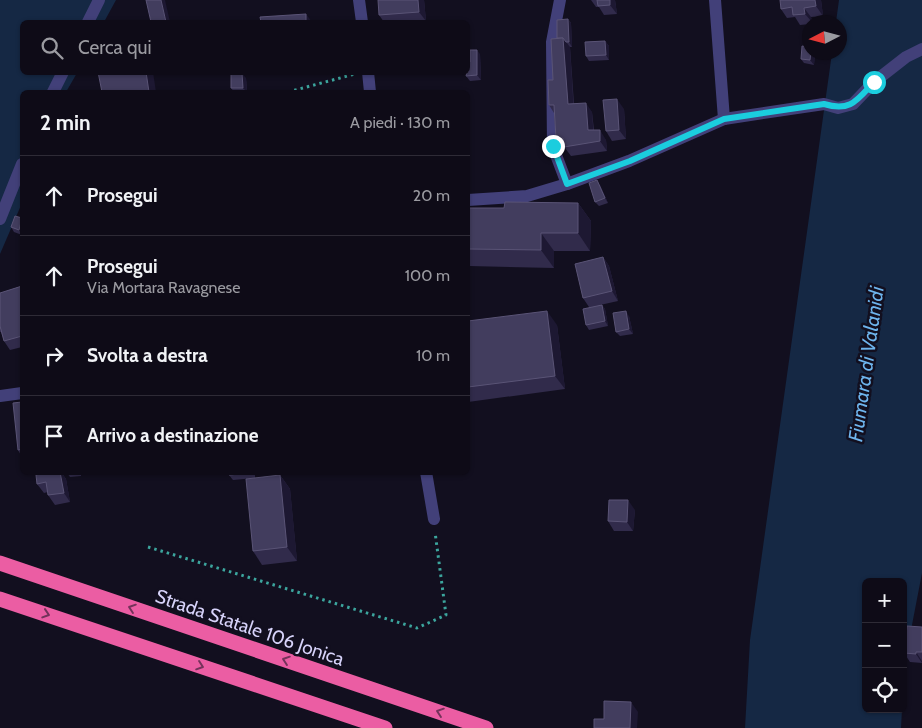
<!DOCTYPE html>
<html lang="it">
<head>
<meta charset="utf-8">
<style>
  body { margin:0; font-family:Cabin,sans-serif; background:#171420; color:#f1f3f6 }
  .controls { position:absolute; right:15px; bottom:15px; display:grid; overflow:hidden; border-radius:8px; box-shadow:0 1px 4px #0004 }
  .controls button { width:45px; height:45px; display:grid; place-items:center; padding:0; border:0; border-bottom:1px solid #2e2b36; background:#0e0b17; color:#f1f3f6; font:25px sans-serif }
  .compass { position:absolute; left:802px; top:15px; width:45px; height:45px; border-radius:50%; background:#0e0b17; box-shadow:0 1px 4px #0004; rotate:264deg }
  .stop { position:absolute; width:15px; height:15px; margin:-11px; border:4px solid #1bcdde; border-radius:50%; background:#fff }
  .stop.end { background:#1bcdde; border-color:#fff; box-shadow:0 1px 5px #0008 }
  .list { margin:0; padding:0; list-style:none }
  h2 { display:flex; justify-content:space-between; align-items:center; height:65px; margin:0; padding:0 20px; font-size:21px }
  h2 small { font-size:16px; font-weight:400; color:#9b9ba1 }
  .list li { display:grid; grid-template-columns:32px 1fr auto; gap:15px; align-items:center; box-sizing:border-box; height:80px; padding:0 20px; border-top:1px solid #2e2b36 }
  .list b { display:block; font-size:19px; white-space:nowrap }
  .list p { margin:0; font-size:16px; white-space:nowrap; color:#9b9ba1 }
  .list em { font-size:16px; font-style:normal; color:#9b9ba1 }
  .icon { flex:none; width:28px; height:28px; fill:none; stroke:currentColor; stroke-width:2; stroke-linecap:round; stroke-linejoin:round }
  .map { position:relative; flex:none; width:922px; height:728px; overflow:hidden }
  .search { position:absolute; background:#0e0b17; box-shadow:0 1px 4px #0004; left:20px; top:20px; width:450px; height:55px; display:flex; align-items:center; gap:12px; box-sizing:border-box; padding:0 18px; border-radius:8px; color:#9b9ba1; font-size:19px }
  .panel { position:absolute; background:#0e0b17; box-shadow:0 1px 4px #0004; left:20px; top:90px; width:450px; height:385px; border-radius:8px }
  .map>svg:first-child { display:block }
  .water { fill:#152844 }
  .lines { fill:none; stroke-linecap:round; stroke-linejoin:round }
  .path { stroke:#3ca59d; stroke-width:3; stroke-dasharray:2.5 4; stroke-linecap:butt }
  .minor { stroke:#424079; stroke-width:12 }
  .highway { stroke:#eb5da3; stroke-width:15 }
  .wall { fill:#312b4b }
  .shaded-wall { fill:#1d1832 }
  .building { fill:#423d5e; stroke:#5a5476 }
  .oneway { stroke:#74325a }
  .route { stroke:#1bcdde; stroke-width:6 }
  .labels { text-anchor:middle; stroke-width:5; stroke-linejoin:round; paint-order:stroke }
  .street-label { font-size:19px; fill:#d7d3fa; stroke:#120f1f }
  .water-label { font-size:20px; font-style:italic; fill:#6eb4ed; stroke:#120f1f }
</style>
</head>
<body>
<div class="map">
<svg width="922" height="728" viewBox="0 0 922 728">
  <rect width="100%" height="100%" fill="#120f1f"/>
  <g class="water">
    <path d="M0,0H116L104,22H22V72L77,73L66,92H22V203L0,254Z"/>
    <path d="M839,0H922V573L906,656L903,697V582H866V709H902L901,728H745L750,640L832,53L840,52V22H836Z"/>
  </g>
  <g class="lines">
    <g class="path">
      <path d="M288,92L355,74"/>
      <path d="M148,547L417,628L446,615L435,532"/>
    </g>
    <g class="minor">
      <path d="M359,0L362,22"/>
      <path d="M560,0L552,42L553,147L567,184"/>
      <path d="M715,0L724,119"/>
      <path d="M88,22L99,0"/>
      <path d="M368,72L370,92"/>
      <path d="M53,92L63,72"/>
      <path d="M468,200L527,196L567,184L629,161L724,119L824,104L838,108L853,104L874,82L906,57L922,49"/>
      <path d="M0,219L22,164"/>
      <path d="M0,396L22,393"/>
      <path d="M426,472L434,519"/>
    </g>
    <g class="highway">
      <path d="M0,563L486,728"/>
      <path d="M0,599L385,728"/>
    </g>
  </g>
  <g class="wall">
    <path d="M424,0L426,21L407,22H384L379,15Z"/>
    <path d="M591,0H615L617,14L604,15L599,7H596Z"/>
    <path d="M821,0L823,16L811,17L812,22H810V24L800,25L795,17L787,18L781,9Z"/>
    <path d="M568,19L571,23L572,47H570L574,104L592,112L594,130L606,140L607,151L571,156L565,148L562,149L556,139L554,113L549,105L553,80Z"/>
    <path d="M605,41L609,46V60L589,61L586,56Z"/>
    <path d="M810,52H815L814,65L804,63L801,59Z"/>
    <path d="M480,54L481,80L470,81L466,76L470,62Z"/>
    <path d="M246,78L247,92H234L231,88Z"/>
    <path d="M624,109L626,139L612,141L606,131Z"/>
    <path d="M600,185L608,203L599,206L595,202Z"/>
    <path d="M578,203L591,221L590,251H554V268L469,266L468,316V208H504Z"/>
    <path d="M15,216L22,235L14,232L11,227Z"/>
    <path d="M603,257L609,266L618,301L600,305H602L605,309L608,326L589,330L586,325L589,307L583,298Z"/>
    <path d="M22,286V347L10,350L4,341L1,332H0V293Z"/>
    <path d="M629,316L633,334L620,336L616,332Z"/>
    <path d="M468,321L557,325L565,389L468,402Z"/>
    <path d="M22,402V457L18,450Z"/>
    <path d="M47,472H61L66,479L70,502L55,505L48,495V492L44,493L37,484Z"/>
    <path d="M81,472V476L70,477L67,473Z"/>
    <path d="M255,472V478L233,480L229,475Z"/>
    <path d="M280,475L290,489L297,561L262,565L253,551Z"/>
    <path d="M635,510L633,531H614L608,521Z"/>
    <path d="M922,627V663L910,662L904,653Z"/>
  </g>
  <g class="shaded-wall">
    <path d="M161,0H165L170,22H166Z"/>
    <path d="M418,0H424L426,21L419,12Z"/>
    <path d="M610,0H615L617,14L610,5Z"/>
    <path d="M815,0H821L823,16L816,6Z"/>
    <path d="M804,8L811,17L812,22L805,14Z"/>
    <path d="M306,14L312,22H306Z"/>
    <path d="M568,19L571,23L572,47L569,42Z"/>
    <path d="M563,38L570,47L574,114L568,104Z"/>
    <path d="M605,41L609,46V60L606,55Z"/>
    <path d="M477,50L480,54L481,80L477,75Z"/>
    <path d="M811,52H815L814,65L810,60Z"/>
    <path d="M146,72H153L156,92H149Z"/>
    <path d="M242,73L246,78L247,92L243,88Z"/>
    <path d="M617,99L624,109L626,139L619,130Z"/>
    <path d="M586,103L592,112L594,140L588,130Z"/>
    <path d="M600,130L606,140L607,151L600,141Z"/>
    <path d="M597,180L600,185L608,203L605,198Z"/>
    <path d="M578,203L591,221L590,251L578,233Z"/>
    <path d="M22,220V235L19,230Z"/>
    <path d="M541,233L554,251V268L541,250Z"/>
    <path d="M603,257L609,266L618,301L612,291Z"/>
    <path d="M468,265L469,266L468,316Z"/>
    <path d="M602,305L605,309L608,326L605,321Z"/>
    <path d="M547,311L557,325L565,389L555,376Z"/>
    <path d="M626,311L629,316L633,334L629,329Z"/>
    <path d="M60,472H61L66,479L70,502L64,493Z"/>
    <path d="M280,475L290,489L297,561L287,547Z"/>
    <path d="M628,500L635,510L633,531L627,522Z"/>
    <path d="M916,652L922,661V663L916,654Z"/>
    <path d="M631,702L638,712L637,728H630Z"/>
  </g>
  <g class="building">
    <path d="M146,0H161L166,22H151Z"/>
    <path d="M378,0H418L419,12L379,15Z"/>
    <path d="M597,0H610V5L598,6Z"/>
    <path d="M780,0H815L816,6L804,8L805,14L793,15L792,7L781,9Z"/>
    <path d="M306,14V22H261L260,17Z"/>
    <path d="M568,19L569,42H566L563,38H557V20Z"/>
    <path d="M563,38L568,104L586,103L588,130H600V141L564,147L563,138L556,139L554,105H549L548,80H553L551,39Z"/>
    <path d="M605,41L606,55L586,56L585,42Z"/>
    <path d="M802,46L810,47V52H811L810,60L801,59Z"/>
    <path d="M470,50H477V75L466,76L467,72H468V62H470Z"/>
    <path d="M98,72H146L149,92H102Z"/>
    <path d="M231,73H242L243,88H231Z"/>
    <path d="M617,99L619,130L606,131L603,100Z"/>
    <path d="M597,180L605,198L595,202L589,183Z"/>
    <path d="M505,202L578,203V233H541V250L468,249V208H504Z"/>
    <path d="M15,216L22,218L19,230L11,227Z"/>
    <path d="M603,257L612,291L583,298L575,264Z"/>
    <path d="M22,286V336L4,341L0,326V293Z"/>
    <path d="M602,305L605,321L586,325L583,309Z"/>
    <path d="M547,311L555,376L468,387V321Z"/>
    <path d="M626,311L629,329L616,332L613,313Z"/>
    <path d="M22,402V449L18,450L13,403Z"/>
    <path d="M47,472H60L64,493L48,495L46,482L37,484L36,475Z"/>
    <path d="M229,472H252V473L229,475Z"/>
    <path d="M280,475L287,547L253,551L246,479Z"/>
    <path d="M609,500H628L627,522L608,521Z"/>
    <path d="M907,626L922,627V652H916V654L904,653Z"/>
    <path d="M604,701L631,702L630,728H594V719H604Z"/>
  </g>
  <defs><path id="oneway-chevron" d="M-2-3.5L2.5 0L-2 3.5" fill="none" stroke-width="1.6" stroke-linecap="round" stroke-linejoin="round" transform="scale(1.25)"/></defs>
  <g class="oneway">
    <use href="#oneway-chevron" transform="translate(132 608) rotate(-161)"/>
    <use href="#oneway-chevron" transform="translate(46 614) rotate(18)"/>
    <use href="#oneway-chevron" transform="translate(286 660) rotate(-161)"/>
    <use href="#oneway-chevron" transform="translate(200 666) rotate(19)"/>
    <use href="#oneway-chevron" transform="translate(440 712) rotate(-161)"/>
  </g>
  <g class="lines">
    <path class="route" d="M553,146L567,184L630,161L724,119L824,104C851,112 857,100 874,82"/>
  </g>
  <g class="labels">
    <g class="street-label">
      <text transform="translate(250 627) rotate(19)" y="7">Strada Statale 106 Jonica</text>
    </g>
    <g class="water-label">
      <text transform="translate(866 364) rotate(-82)" y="7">Fiumara di Valanidi</text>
    </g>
  </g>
</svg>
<div class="controls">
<button>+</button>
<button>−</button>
<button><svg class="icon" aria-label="locate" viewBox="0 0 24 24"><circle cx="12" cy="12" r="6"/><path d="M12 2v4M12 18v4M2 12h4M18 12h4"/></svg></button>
</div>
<svg class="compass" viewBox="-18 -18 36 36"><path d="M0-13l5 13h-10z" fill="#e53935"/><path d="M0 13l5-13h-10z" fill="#9b9ba1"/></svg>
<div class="stop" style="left:874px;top:82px"></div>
<div class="stop end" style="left:553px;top:146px"></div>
<div class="search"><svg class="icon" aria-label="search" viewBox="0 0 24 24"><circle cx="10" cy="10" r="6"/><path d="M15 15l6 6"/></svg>Cerca qui</div>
<section class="panel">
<h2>2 min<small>A piedi · 130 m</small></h2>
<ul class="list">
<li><svg class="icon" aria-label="ahead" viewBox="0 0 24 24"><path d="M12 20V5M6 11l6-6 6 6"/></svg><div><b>Prosegui</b></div><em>20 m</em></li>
<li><svg class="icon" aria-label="ahead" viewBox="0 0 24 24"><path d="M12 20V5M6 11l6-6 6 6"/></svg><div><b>Prosegui</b><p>Via Mortara Ravagnese</p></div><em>100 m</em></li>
<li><svg class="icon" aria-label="right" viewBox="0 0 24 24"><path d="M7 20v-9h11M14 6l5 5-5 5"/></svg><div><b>Svolta a destra</b></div><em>10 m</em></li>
<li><svg class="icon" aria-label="arrive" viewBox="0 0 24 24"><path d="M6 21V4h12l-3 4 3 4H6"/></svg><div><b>Arrivo a destinazione</b></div></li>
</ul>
</section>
</div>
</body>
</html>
